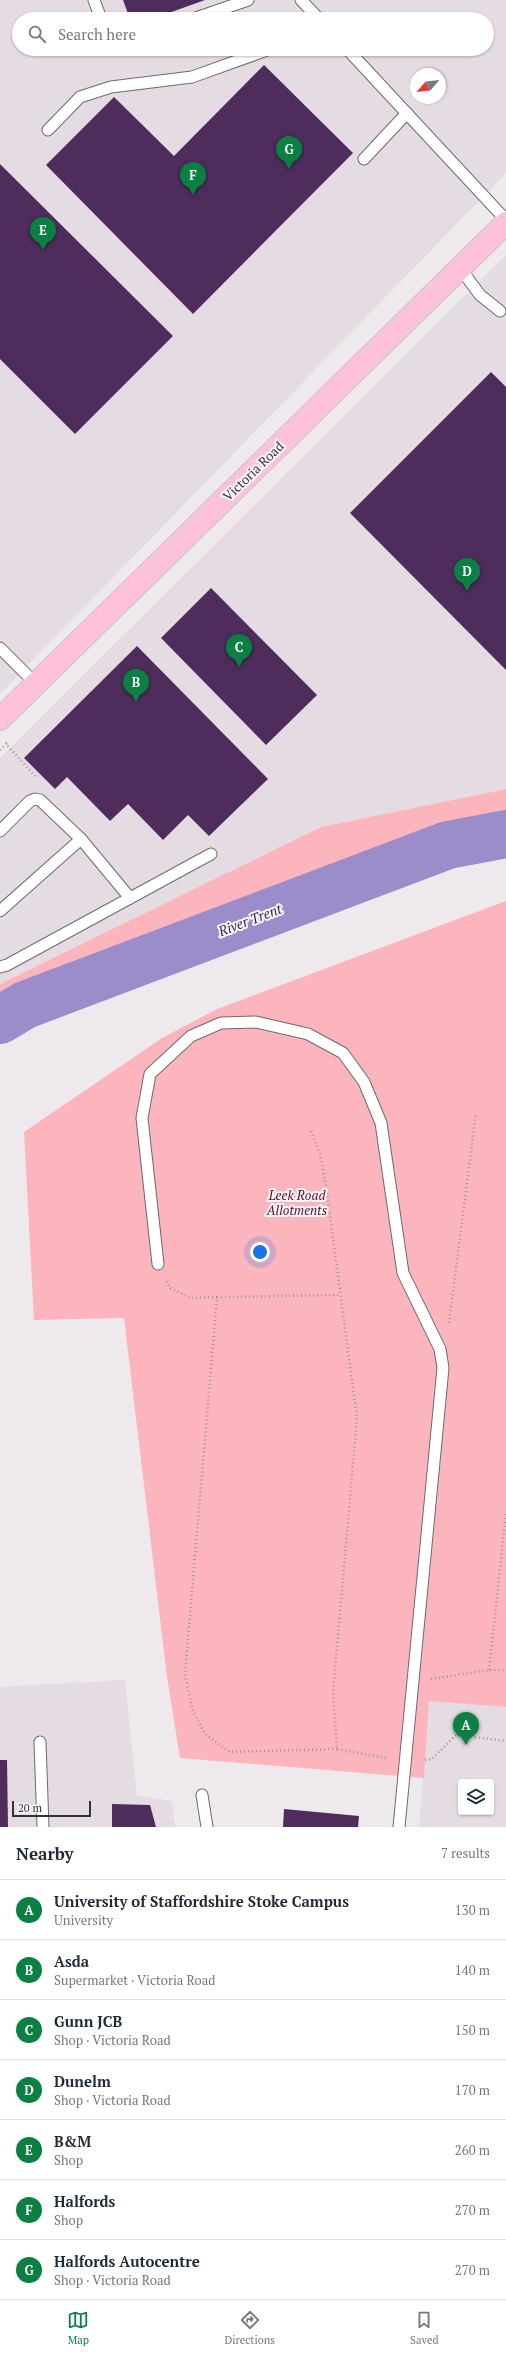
<!DOCTYPE html>
<html lang="en">
<head>
<meta charset="utf-8">
<style>
  body { margin:0; font-family:"PT Serif",serif; background:#f2f2f3; color:#1f2937 }
  .controls { position:absolute; right:12px; bottom:12px; display:grid; overflow:hidden; border-radius:4px; box-shadow:0 1px 3px #0004 }
  .controls button { width:36px; height:36px; display:grid; place-items:center; padding:0; border:0; border-bottom:1px solid #e0e1e3; background:#fff; color:#1f2937; font:20px sans-serif }
  .compass { position:absolute; left:410px; top:68px; width:36px; height:36px; border-radius:50%; background:#fff; box-shadow:0 1px 3px #0004; rotate:243deg }
  .scale { position:absolute; left:12px; bottom:10px; width:79px; box-sizing:border-box; padding-left:4px; border:2px solid #343234; border-top:0; font-size:11px; line-height:14px; white-space:nowrap; color:#343234; -webkit-text-stroke:3px #fbf7fa; paint-order:stroke }
  .you { position:absolute; left:260px; top:1252px; width:14px; height:14px; margin:-10px; border:3px solid #fff; border-radius:50%; background:#1a73e8; box-shadow:0 0 0 6px #1a73e833 }
  .badge { display:grid; place-items:center; width:26px; height:26px; border-radius:50%; background:#0b8043; color:#fff; font-size:13px; font-weight:700 }
  .pin { position:absolute; translate:-50% -33px; filter:drop-shadow(0 1px 2px #0008) }
  .pin::after { content:''; position:absolute; top:21px; width:14px; height:12px; background:inherit; clip-path:polygon(0 0,100% 0,50% 100%) }
  .list { margin:0; padding:0; list-style:none }
  h2 { display:flex; justify-content:space-between; align-items:center; height:52px; margin:0; padding:0 16px; font-size:17px }
  h2 small { font-size:13px; font-weight:400; color:#747a83 }
  .list li { display:grid; grid-template-columns:26px 1fr auto; gap:12px; align-items:center; box-sizing:border-box; height:60px; padding:0 16px; border-top:1px solid #e0e1e3 }
  .list b { display:block; font-size:15px; white-space:nowrap }
  .list p { margin:0; font-size:13px; white-space:nowrap; color:#747a83 }
  .list em { font-size:13px; font-style:normal; color:#747a83 }
  .icon { flex:none; width:22px; height:22px; fill:none; stroke:currentColor; stroke-width:2; stroke-linecap:round; stroke-linejoin:round }
  .map { position:relative; flex:none; width:506px; height:1827px; overflow:hidden }
  .search { position:absolute; background:#fff; box-shadow:0 1px 3px #0004; left:12px; right:12px; top:12px; height:44px; display:flex; align-items:center; gap:10px; box-sizing:border-box; padding:0 14px; border-radius:22px; color:#747a83; font-size:15px }
  .sheet { height:472px; background:#fff }
  nav { display:flex; justify-content:space-around; align-items:center; box-sizing:border-box; height:56px; border-top:1px solid #e0e1e3; background:#fff; font-size:11px; color:#747a83 }
  nav a { display:grid; justify-items:center; gap:2px }
  nav .on { color:#0b8043 }
  .map>svg:first-child { display:block }
  .built { fill:#e5dbe3; fill-rule:evenodd }
  .green { fill:#fdb5bd }
  .lines { fill:none; stroke-linecap:round; stroke-linejoin:round }
  .river { stroke:#9b8dc9; stroke-width:48 }
  .building { fill:#4e2d5d }
  .service-casing { stroke:#6e6a6d; stroke-width:13 }
  .primary-casing { stroke:#c6c6c6; stroke-width:24 }
  .path { stroke:#9a979a; stroke-width:2.5; stroke-dasharray:1 3; stroke-linecap:butt }
  .service { stroke:#fff; stroke-width:11 }
  .primary { stroke:#fec1dc; stroke-width:22 }
  .labels { text-anchor:middle; stroke-width:4; stroke-linejoin:round; paint-order:stroke }
  .street-label { font-size:13px; fill:#343234; stroke:#fbf7fa }
  .park-label { font-size:13px; font-style:italic; fill:#620b23; stroke:#fbf7fa }
  .water-label { font-size:14px; font-style:italic; fill:#341a61; stroke:#fbf7fa }
</style>
</head>
<body>
<div class="map">
<svg width="506" height="1827" viewBox="0 0 506 1827">
  <rect width="100%" height="100%" fill="#eee9ed"/>
  <g class="built">
    <path d="M0,0H506V173L0,694ZM19,19H487V49H19ZM416,74H440V98H416Z"/>
    <path d="M506,255V789L321,827L0,984V758Z"/>
    <path d="M125,1680L137,1796L172,1801L175,1827H0V1687Z"/>
    <path d="M429,1701L506,1707V1827H419ZM461,1782H491V1812H461Z"/>
  </g>
  <g class="green">
    <path d="M506,789V819L434,835L322,871L33,992L0,1009V984L321,827Z"/>
    <path d="M506,901V1707L429,1701L424,1778L180,1758L167,1677L124,1318L34,1320L24,1132L162,1038L217,1009Z"/>
  </g>
  <g class="lines">
    <path class="river" d="M0,1020L25,1005L448,845L506,834"/>
  </g>
  <g class="building">
    <path d="M123,0H205L152,19H130Z"/>
    <path d="M264,65L353,153L193,314L46,165L114,97L174,156Z"/>
    <path d="M0,164L173,336L75,434L0,359Z"/>
    <path d="M491,372L506,387V670L350,513Z"/>
    <path d="M211,588L317,695L266,745L161,638Z"/>
    <path d="M137,646L268,779L209,836L188,815L163,840L128,804L110,821L67,777L55,789L24,758Z"/>
    <path d="M0,1760H7L8,1827H0Z"/>
    <path d="M112,1804L150,1805L156,1827H112Z"/>
    <path d="M284,1809L359,1816L358,1827H283Z"/>
  </g>
  <g class="lines">
    <defs>
      <g id="service">
        <path d="M94,0L101,19"/>
        <path d="M301,0L319,19"/>
        <path d="M193,19L248,0"/>
        <path d="M347,49L506,220"/>
        <path d="M48,130L80,97L111,87L192,77L270,49"/>
        <path d="M364,159L407,113"/>
        <path d="M460,268L480,295L500,311"/>
        <path d="M0,648L36,684"/>
        <path d="M0,831L30,801L35,799L40,800L81,839L130,898"/>
        <path d="M0,911L81,839"/>
        <path d="M0,967L7,965L211,854"/>
        <path d="M158,1264L142,1118L150,1074L191,1036L221,1023L256,1022L308,1034L343,1053L364,1082L381,1123L403,1273L440,1349L443,1368L399,1827"/>
        <path d="M40,1742L43,1827"/>
        <path d="M202,1795L207,1827"/>
      </g>
      <path id="primary" d="M0,719L506,223"/>
    </defs>
    <use href="#service" class="service-casing"/>
    <use href="#primary" class="primary-casing"/>
    <g class="path">
      <path d="M7,743L6,744L35,776L36,779"/>
      <path d="M0,750L6,744"/>
      <path d="M311,1131L320,1154L326,1186L357,1418L333,1693L337,1749L387,1758"/>
      <path d="M167,1281L170,1288L191,1298L217,1297"/>
      <path d="M449,1323L476,1113"/>
      <path d="M489,1670L506,1513"/>
      <path d="M431,1679L489,1670H506"/>
      <path d="M337,1749L230,1752L205,1734L192,1709L185,1674L217,1297L341,1295"/>
      <path d="M425,1760L432,1759L456,1735L506,1741"/>
    </g>
    <use href="#service" class="service"/>
    <use href="#primary" class="primary"/>
  </g>
  <g class="labels">
    <g class="street-label">
      <text transform="translate(253 471) rotate(-44)" y="5">Victoria Road</text>
    </g>
    <g class="park-label">
      <text x="297" y="1200">Leek Road<tspan x="297" dy="15">Allotments</tspan></text>
    </g>
    <g class="water-label">
      <text transform="translate(250 920) rotate(-21)" y="5">River Trent</text>
    </g>
  </g>
</svg>
<div class="controls">
<button><svg class="icon" aria-label="layers" viewBox="0 0 24 24"><path d="M12 4l9 5-9 5-9-5zM3 14l9 5 9-5"/></svg></button>
</div>
<svg class="compass" viewBox="-18 -18 36 36"><path d="M0-13l5 13h-10z" fill="#e53935"/><path d="M0 13l5-13h-10z" fill="#747a83"/></svg>
<div class="scale">20 m</div>
<div class="you"></div>
<div class="pin badge" style="left:466px;top:1745px">A</div>
<div class="pin badge" style="left:136px;top:702px">B</div>
<div class="pin badge" style="left:239px;top:667px">C</div>
<div class="pin badge" style="left:467px;top:591px">D</div>
<div class="pin badge" style="left:43px;top:250px">E</div>
<div class="pin badge" style="left:193px;top:195px">F</div>
<div class="pin badge" style="left:289px;top:169px">G</div>
<div class="search"><svg class="icon" aria-label="search" viewBox="0 0 24 24"><circle cx="10" cy="10" r="6"/><path d="M15 15l6 6"/></svg>Search here</div>
</div>
<section class="sheet">
<h2>Nearby<small>7 results</small></h2>
<ul class="list">
<li><span class="badge">A</span><div><b>University of Staffordshire Stoke Campus</b><p>University</p></div><em>130 m</em></li>
<li><span class="badge">B</span><div><b>Asda</b><p>Supermarket · Victoria Road</p></div><em>140 m</em></li>
<li><span class="badge">C</span><div><b>Gunn JCB</b><p>Shop · Victoria Road</p></div><em>150 m</em></li>
<li><span class="badge">D</span><div><b>Dunelm</b><p>Shop · Victoria Road</p></div><em>170 m</em></li>
<li><span class="badge">E</span><div><b>B&amp;M</b><p>Shop</p></div><em>260 m</em></li>
<li><span class="badge">F</span><div><b>Halfords</b><p>Shop</p></div><em>270 m</em></li>
<li><span class="badge">G</span><div><b>Halfords Autocentre</b><p>Shop · Victoria Road</p></div><em>270 m</em></li>
</ul>
</section>
<nav>
<a class="on"><svg class="icon" aria-label="map" viewBox="0 0 24 24"><path d="M3 6l6-2 6 2 6-2v14l-6 2-6-2-6 2zM9 4v14M15 6v14"/></svg>Map</a>
<a><svg class="icon" aria-label="directions" viewBox="0 0 24 24"><path d="M12 3l9 9-9 9-9-9zM9 14v-3h6M13 9l2 2-2 2"/></svg>Directions</a>
<a><svg class="icon" aria-label="saved" viewBox="0 0 24 24"><path d="M7 4h10v16l-5-4-5 4z"/></svg>Saved</a>
</nav>
</body>
</html>
